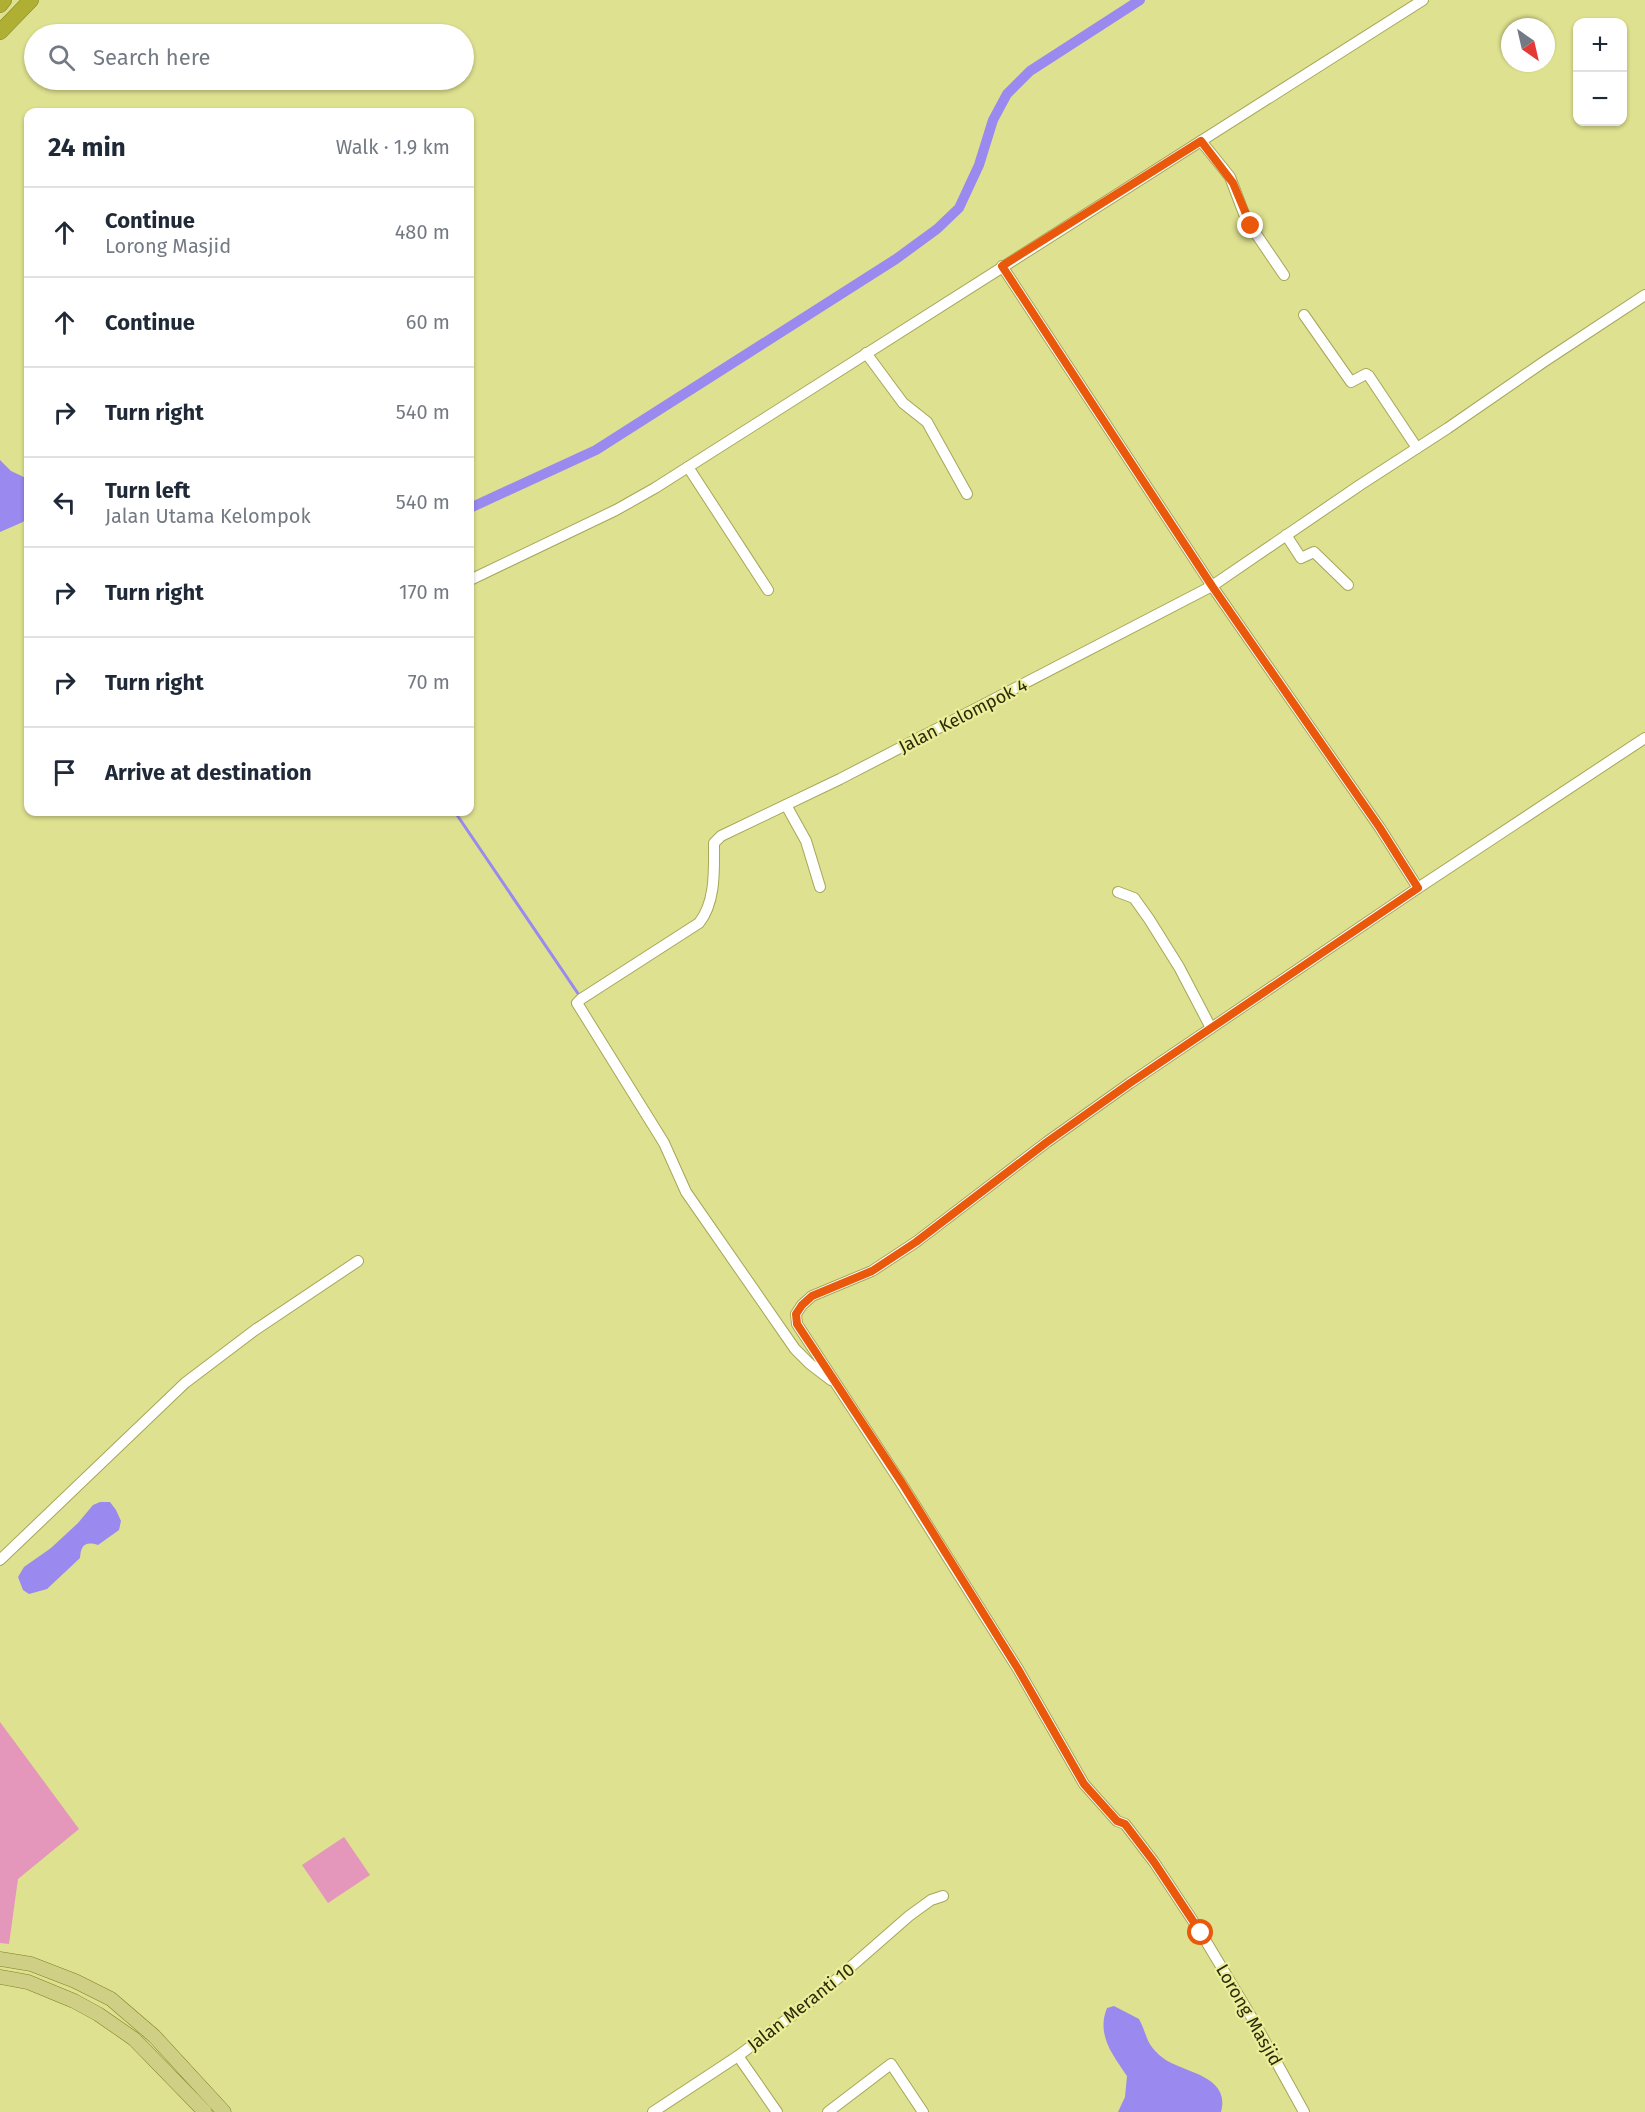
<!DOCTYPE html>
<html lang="en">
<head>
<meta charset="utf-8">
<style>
  body { margin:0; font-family:"Fira Sans",sans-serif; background:#f2f2f3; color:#1f2937 }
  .controls { position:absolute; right:18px; top:18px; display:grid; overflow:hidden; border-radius:12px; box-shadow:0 2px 4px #0004 }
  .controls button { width:54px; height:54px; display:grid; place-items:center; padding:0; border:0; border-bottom:2px solid #e0e1e3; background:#fff; color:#1f2937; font:30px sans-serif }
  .compass { position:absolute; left:1501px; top:18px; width:54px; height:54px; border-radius:50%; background:#fff; box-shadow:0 2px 4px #0004; rotate:146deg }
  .stop { position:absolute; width:18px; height:18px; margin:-14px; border:4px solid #ea580c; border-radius:50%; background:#fff }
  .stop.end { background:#ea580c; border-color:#fff; box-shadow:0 2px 6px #0008 }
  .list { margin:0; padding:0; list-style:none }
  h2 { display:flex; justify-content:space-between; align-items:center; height:78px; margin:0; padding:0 24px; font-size:26px }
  h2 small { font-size:20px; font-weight:400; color:#747a83 }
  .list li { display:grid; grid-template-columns:39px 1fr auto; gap:18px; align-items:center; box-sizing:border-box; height:90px; padding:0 24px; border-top:2px solid #e0e1e3 }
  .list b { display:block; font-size:22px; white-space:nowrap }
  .list p { margin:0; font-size:20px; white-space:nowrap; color:#747a83 }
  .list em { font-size:20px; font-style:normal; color:#747a83 }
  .icon { flex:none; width:33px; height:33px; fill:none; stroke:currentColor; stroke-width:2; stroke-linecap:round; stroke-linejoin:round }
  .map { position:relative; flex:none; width:1645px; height:2112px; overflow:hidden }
  .search { position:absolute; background:#fff; box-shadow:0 2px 4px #0004; left:24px; top:24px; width:450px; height:66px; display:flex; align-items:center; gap:15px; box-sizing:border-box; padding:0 21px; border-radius:33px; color:#747a83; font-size:22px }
  .panel { position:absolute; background:#fff; box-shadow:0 2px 4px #0004; left:24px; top:108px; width:450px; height:708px; border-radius:12px }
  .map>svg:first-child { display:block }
  .green { fill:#e496bb }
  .water { fill:#9a89ee }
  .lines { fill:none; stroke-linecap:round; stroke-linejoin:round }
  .stream { stroke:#9a89ee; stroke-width:3 }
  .canal { stroke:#9a89ee; stroke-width:10 }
  .minor-casing { stroke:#a6a757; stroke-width:12 }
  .major-casing { stroke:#808025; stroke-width:15 }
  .highway-casing { stroke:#808025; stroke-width:16 }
  .minor { stroke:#fff; stroke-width:10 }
  .major { stroke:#cfcf85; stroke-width:14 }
  .highway { stroke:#afaf34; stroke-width:15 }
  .route { stroke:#ea580c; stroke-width:8 }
  .labels { text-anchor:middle; stroke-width:4.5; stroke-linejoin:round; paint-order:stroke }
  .street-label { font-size:18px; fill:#2a2a08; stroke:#ecee9c }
</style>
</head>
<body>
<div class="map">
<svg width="1645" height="2112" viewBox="0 0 1645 2112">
  <rect width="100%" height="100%" fill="#dee18f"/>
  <g class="green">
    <path d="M0,1722L79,1829L18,1879L9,1944L0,1943Z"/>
    <path d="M344,1837L370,1875L328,1903L302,1865Z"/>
  </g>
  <g class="water">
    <path d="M0,460L11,471L28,479V515L23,522L0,532Z"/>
    <path d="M100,1502H110L116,1510L121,1521L119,1530L98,1545C85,1541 81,1545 80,1558L47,1589L29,1594L23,1590L18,1577L24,1567L51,1548L78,1523L93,1505Z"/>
    <path d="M1114,2006L1139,2019C1148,2036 1145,2044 1163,2058C1183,2073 1231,2075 1221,2112H1118L1125,2097L1127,2076C1113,2055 1096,2035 1107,2008Z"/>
  </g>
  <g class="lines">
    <path class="stream" d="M455,812L579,995"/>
    <path class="canal" d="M470,508L596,450L896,259L937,229L959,208L979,165L993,120L1007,94L1030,71L1140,0"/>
    <defs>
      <g id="minor">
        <path d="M1201,141L1230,177L1246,219L1284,275"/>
        <path d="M1002,266L1212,586L1380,828L1418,888"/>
        <path d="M1304,315L1351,382L1366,374L1369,376L1417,448"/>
        <path d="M866,353L903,403L927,422L967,494"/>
        <path d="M688,467L768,590"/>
        <path d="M1286,535L1301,558L1314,552L1348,585"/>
        <path d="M470,580L616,510L655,488L1423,0"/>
        <path d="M786,805L806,841L820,887"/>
        <path d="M1118,892L1134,898L1149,919L1179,967L1211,1028"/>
        <path d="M831,1380L810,1364L795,1349L686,1192L664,1143L577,1003L581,999L699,923C716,902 714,869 714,843L721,836L840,779L1212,586L1360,485L1448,428L1545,361L1645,295"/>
        <path d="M0,1560L185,1383L255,1330L358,1261"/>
        <path d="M738,2056L777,2112"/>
        <path d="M653,2112L738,2056L814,1999L909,1916L931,1900L943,1896"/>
        <path d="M828,2112L891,2064L923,2112"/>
        <path d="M1304,2112L1252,2018L1201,1933L1154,1862L1125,1824L1117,1821L1084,1784L1018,1669L901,1483L797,1324L796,1314L802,1305L812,1296L872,1271L916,1242L1047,1142L1130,1083L1418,888L1645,738"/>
      </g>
      <g id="major">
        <path d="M0,1959L31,1964L75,1981L111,1999L154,2036L224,2112"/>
        <path d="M0,1977L28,1982L74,2001L98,2014L134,2039L205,2112"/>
      </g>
      <g id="highway">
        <path d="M0,5L4,0"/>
        <path d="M0,32L31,0"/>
      </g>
    </defs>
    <use href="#minor" class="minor-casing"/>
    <use href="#major" class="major-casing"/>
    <use href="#highway" class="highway-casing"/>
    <use href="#minor" class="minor"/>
    <use href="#major" class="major"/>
    <use href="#highway" class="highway"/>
  </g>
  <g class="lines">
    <path class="route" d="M1201,1933L1154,1862L1125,1824L1117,1821L1084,1784L1018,1669L902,1483L797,1324L796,1314L802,1305L812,1296L872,1271L916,1242L1047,1142L1130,1083L1418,888L1380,828L1212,586L1002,266L1201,141L1233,183L1251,226"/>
  </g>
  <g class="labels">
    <g class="street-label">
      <text transform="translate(963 716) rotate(-27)" y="6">Jalan Kelompok 4</text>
      <text transform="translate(801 2007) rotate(-38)" y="6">Jalan Meranti 10</text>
      <text transform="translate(1249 2015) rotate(60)" y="6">Lorong Masjid</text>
    </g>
  </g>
</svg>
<div class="controls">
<button>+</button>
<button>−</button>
</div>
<svg class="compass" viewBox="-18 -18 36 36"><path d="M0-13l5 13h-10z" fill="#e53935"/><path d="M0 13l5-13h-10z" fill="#747a83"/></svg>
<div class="stop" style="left:1201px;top:1933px"></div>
<div class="stop end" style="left:1251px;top:226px"></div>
<div class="search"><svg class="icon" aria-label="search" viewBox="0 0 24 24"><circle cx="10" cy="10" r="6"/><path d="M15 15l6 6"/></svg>Search here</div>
<section class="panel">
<h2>24 min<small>Walk · 1.9 km</small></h2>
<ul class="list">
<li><svg class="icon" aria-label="ahead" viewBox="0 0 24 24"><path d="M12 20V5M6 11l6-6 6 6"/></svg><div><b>Continue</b><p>Lorong Masjid</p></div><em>480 m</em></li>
<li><svg class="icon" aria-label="ahead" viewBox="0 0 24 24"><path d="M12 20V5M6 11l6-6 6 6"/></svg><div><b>Continue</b></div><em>60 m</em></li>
<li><svg class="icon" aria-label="right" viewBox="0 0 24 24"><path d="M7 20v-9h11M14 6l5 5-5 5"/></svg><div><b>Turn right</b></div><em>540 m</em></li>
<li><svg class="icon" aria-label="left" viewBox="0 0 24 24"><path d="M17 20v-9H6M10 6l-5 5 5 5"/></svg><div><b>Turn left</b><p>Jalan Utama Kelompok</p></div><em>540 m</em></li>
<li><svg class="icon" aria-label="right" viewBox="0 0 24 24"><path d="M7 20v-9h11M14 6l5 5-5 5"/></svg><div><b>Turn right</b></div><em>170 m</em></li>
<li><svg class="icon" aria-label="right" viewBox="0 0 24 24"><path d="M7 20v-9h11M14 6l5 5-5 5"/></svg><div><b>Turn right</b></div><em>70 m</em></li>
<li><svg class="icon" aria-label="arrive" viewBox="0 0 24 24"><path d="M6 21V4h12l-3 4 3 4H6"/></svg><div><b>Arrive at destination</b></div></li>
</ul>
</section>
</div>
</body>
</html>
